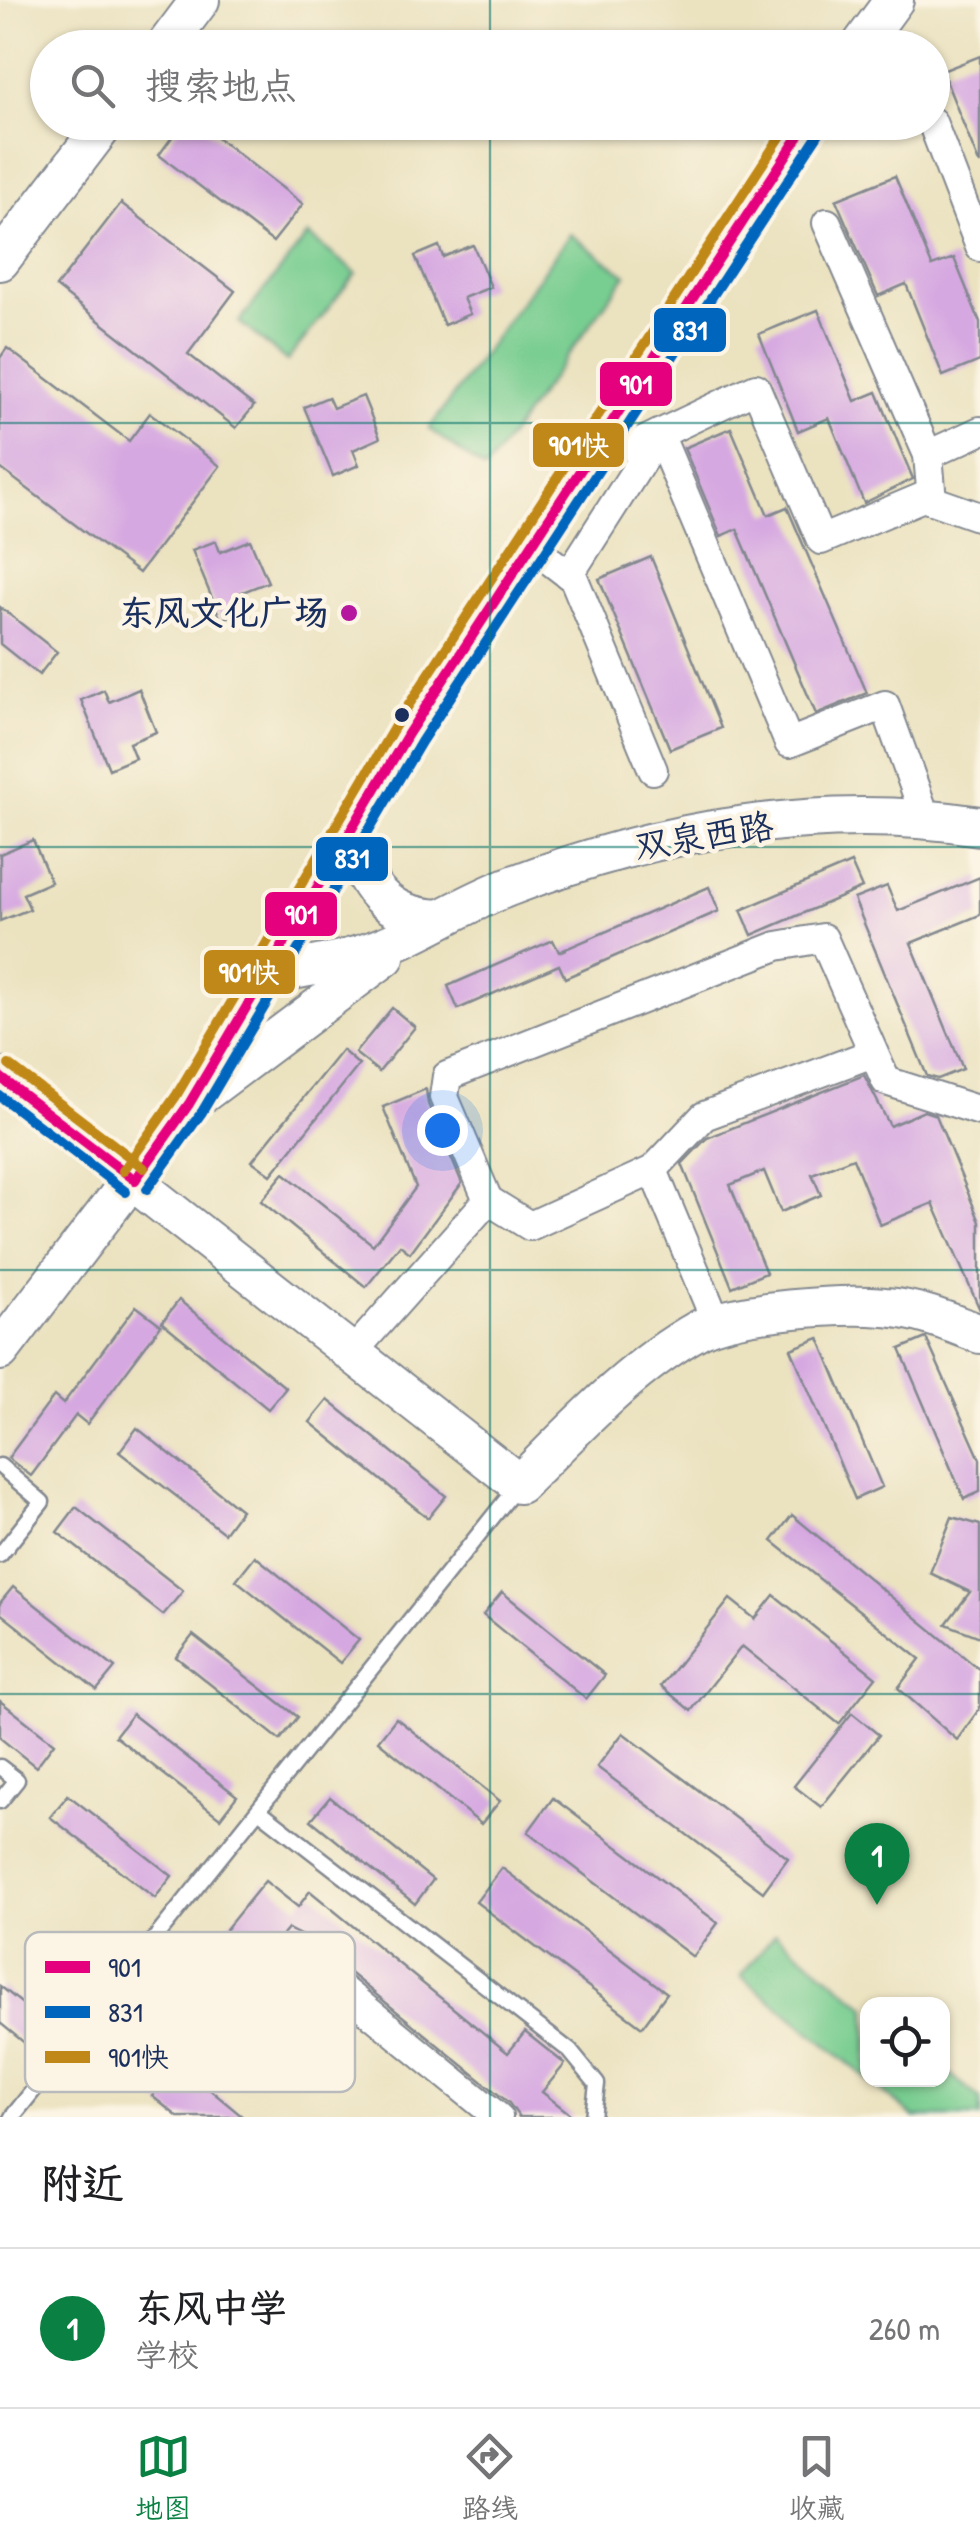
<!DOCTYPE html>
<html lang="zh">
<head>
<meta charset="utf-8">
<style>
  body { margin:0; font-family:"Patrick Hand","LXGW WenKai TC",sans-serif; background:#f6f6f6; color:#202124 }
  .controls { position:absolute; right:30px; bottom:30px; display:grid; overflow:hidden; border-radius:20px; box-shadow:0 2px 8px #0004 }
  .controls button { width:90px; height:90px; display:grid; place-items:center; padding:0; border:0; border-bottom:2px solid #e0e0e0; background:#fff; color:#202124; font:50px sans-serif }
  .you { position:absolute; left:442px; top:1130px; width:35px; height:35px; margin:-25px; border:8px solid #fff; border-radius:50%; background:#1a73e8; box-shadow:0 0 0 15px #1a73e833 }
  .badge { display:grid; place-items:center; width:65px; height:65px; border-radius:50%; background:#0b8043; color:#fff; font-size:32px; font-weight:700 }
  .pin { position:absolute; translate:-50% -82px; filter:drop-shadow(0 2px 5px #0008) }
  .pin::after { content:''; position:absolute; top:52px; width:35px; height:30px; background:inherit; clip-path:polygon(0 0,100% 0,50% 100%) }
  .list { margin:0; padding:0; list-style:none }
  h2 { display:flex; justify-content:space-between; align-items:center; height:130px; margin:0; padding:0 40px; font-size:42px }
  h2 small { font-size:32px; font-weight:400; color:#757577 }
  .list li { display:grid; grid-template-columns:65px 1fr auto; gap:30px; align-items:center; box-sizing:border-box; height:160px; padding:0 40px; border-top:2px solid #e0e0e0 }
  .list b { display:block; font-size:38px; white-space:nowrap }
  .list p { margin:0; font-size:32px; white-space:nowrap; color:#757577 }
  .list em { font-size:32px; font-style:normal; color:#757577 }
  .icon { flex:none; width:55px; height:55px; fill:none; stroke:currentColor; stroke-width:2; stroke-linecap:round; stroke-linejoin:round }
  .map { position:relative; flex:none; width:980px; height:2117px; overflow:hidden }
  .search { position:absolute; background:#fff; box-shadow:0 2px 8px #0004; left:30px; right:30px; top:30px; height:110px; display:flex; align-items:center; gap:25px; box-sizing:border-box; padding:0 35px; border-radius:55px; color:#757577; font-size:38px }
  .sheet { height:290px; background:#fff }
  nav { display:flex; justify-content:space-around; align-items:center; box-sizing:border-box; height:140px; border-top:2px solid #e0e0e0; background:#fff; font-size:28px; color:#757577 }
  nav a { display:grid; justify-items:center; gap:5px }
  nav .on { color:#0b8043 }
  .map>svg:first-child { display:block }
  .green { fill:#78cd90; stroke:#4a7e77; stroke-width:2.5 }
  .building { fill:#d6a8e1 }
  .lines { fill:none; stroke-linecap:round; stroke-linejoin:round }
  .lane-casing { stroke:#83888f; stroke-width:19 }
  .street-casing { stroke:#83888f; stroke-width:32 }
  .secondary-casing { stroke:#83888f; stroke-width:42 }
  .lane { stroke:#fff; stroke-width:14 }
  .street { stroke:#fff; stroke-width:28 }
  .secondary { stroke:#fff; stroke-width:38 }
  .bus-1-casing { stroke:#fcf5e5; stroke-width:18 }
  .bus-2-casing { stroke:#fcf5e5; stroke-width:18 }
  .bus-3-casing { stroke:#fcf5e5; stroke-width:18 }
  .bus-1 { stroke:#e5007d; stroke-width:10 }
  .bus-2 { stroke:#0065bd; stroke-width:10 }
  .bus-3 { stroke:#c08818; stroke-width:10 }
  .grid { fill:none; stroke:#0f766e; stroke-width:2.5; stroke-opacity:0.55 }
  .poi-dot { fill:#b5179e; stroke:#fcf5e5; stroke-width:4 }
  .bus-dot { fill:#1b2f5e; stroke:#fcf5e5; stroke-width:4 }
  .labels { text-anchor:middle; stroke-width:9; stroke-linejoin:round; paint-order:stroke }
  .poi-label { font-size:35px; font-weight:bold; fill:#1b2f5e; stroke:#fcf5e5; text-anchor:end }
  .street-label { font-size:35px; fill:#1b2f5e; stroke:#fcf5e5 }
  .key { fill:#fcf5e5; stroke:#b8babc; stroke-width:2.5 }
  .key-label { font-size:28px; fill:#1b2f5e }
  .line-badge { stroke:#fcf5e5; stroke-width:4 }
  .badge-label { font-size:28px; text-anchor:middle; font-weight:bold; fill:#fff }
</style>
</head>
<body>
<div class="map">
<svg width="980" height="2117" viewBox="0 0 980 2117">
  <rect width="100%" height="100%" fill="#fcf5e5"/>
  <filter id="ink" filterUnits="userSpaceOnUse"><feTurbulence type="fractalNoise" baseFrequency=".01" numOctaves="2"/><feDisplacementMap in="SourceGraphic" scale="20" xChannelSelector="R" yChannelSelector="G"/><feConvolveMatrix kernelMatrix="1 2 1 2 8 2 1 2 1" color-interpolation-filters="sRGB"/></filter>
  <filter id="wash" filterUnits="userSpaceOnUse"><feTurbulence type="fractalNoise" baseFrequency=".0048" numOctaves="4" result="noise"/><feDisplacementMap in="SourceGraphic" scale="40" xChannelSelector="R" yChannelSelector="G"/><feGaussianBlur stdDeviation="2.25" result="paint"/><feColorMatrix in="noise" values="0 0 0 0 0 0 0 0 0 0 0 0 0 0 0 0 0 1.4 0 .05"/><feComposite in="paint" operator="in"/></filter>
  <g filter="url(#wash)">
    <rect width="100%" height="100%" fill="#ebe2c0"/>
    <g class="green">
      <path d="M570,234L626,275L485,470L429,429Z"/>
      <path d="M308,235L356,273L287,361L239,322Z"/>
      <path d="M775,1933L867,2007L868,2079L741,1976Z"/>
      <path d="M943,2068L980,2099V2117H914L868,2080H942Z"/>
    </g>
    <g id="blocks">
      <g class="building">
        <path d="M980,56V163H979L942,71Z"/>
        <path d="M183,122H197L303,204L273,242L159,155Z"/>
        <path d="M895,176L932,266L954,258L980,322V361L943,376L906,284L878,296L836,200Z"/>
        <path d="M121,203L235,291L188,354L254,406L236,428L56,287Z"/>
        <path d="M473,245L491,287L463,298L470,314L444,325L415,256L439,246L443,257Z"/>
        <path d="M818,310L855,401L877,392L913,479L864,503L829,418L798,431L759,334Z"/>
        <path d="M7,348L129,441L150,413L220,466L139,573L0,468V358Z"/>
        <path d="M363,396L380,438L353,450L359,465L333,476L304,407L328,397L333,408Z"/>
        <path d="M731,428L768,515L787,507L867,693L816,714L737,529L721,536L684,448Z"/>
        <path d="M250,540L268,582L240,593L246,609L221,620L192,550L216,541L220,552Z"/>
        <path d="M651,557L721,728L670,749L599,579Z"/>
        <path d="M0,607L57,652L39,675L0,644Z"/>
        <path d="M139,689L156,732L129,743L135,758L109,769L81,700L104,690L109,702Z"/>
        <path d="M33,840L51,882L23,894L30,909L0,921V854Z"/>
        <path d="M851,863L862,888L752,935L741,910Z"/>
        <path d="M980,877V915L911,943L963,1069L938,1079L927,1076L854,899L887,886L898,911Z"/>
        <path d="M709,887L719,911L565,978L559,965L458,1009L448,986L553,940L559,952Z"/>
        <path d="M392,1008L415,1027L379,1072L355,1053Z"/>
        <path d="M342,1050L359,1065L271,1175L252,1161Z"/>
        <path d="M864,1075L890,1126L924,1111L936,1115L980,1222V1310L933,1203L880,1225L853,1158L812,1174L821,1195L781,1212L764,1171L730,1185L766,1273L732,1287L682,1164L707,1138Z"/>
        <path d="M426,1089L428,1104L462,1183L410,1253L400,1245L366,1287L261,1201L284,1173L373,1245L416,1187L383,1107Z"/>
        <path d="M179,1300L286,1388L268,1409L162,1322Z"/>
        <path d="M136,1306L161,1325L87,1424L76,1415L31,1476L8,1458L54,1396L63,1404Z"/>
        <path d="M819,1338L882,1487L855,1499L791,1349Z"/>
        <path d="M926,1338L980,1459V1492L964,1499L900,1349Z"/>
        <path d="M328,1400L446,1496L428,1518L310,1422Z"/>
        <path d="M137,1428L241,1510L224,1533L119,1452Z"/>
        <path d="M76,1507L183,1591L163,1615L57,1532Z"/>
        <path d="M792,1515L980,1670V1708L957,1740L898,1688L920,1659L772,1541Z"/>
        <path d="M952,1517L980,1525V1637L946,1624L970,1592L930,1573Z"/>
        <path d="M255,1556L359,1640L340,1663L236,1580Z"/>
        <path d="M13,1587L115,1668L97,1690L0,1613V1603Z"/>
        <path d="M502,1592L605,1675L586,1699L483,1615Z"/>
        <path d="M774,1595L876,1677L839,1724L742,1646L691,1711L661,1686L730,1599L755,1619Z"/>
        <path d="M193,1635L298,1717L280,1740L176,1657Z"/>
        <path d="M0,1701L54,1743L36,1767L0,1738Z"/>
        <path d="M852,1713L879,1735L821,1807L794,1786Z"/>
        <path d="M132,1714L237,1796L220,1818L115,1736Z"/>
        <path d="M396,1718L500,1801L481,1824L378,1741Z"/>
        <path d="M623,1733L788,1858L763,1892L597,1767Z"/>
        <path d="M68,1795L172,1876L155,1898L50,1817Z"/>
        <path d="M330,1797L433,1880L415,1904L311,1820Z"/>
        <path d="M553,1798L718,1923L693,1957L528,1832Z"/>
        <path d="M502,1868L667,1993L642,2027L476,1902Z"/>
        <path d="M265,1881L298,1907L310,1891L508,2053L525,2032L565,2064L542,2092L574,2117H519L509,2103L308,1939L288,1929L229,2001L192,1971Z"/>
        <path d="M0,1986L50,2026L32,2049L0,2023Z"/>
        <path d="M179,2064L243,2117H178L152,2096Z"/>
      </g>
    </g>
  </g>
  <g filter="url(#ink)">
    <use href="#blocks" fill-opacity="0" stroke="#83888f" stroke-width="2.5"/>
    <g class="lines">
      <defs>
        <g id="lane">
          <path d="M0,1466L42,1502L0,1555"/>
          <path d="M0,1767L17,1780L0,1801"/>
          <path d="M260,1811L570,2051L597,2084L593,2117"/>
          <path d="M12,2117L519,1484"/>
        </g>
        <g id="street">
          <path d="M932,122L980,247"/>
          <path d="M827,223L928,455L932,500"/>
          <path d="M608,428L632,447L756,388L821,540L923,497L980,517"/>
          <path d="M928,455L980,431"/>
          <path d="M531,546L574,579L653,770"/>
          <path d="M569,575L659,434L789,743L885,705L926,819"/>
          <path d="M653,1170L704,1116L873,1053"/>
          <path d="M488,1200L530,1226L653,1170L717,1324"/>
          <path d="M353,1352L488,1200L444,1097L447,1076L777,946L823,938L886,1081L980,1111"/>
          <path d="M144,1956L232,2025L297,1953L498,2117"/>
        </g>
        <g id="secondary">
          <path d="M164,48L200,0"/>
          <path d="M859,48L894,0"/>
          <path d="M0,261L106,122"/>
          <path d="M348,836C368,886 381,916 440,919"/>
          <path d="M266,975C295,969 327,965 356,956C409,941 456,907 508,887C656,830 822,801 980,826"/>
          <path d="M0,1077L519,1484C575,1429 629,1369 698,1330C734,1310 843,1303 885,1307C918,1309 949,1322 980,1334"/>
          <path d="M205,1092L385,957"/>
          <path d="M0,1351L189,1104L408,734L808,122"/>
        </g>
      </defs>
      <use href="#lane" class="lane-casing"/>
      <use href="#street" class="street-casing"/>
      <use href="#secondary" class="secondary-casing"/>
      <use href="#lane" class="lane"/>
      <use href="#street" class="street"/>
      <use href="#secondary" class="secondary"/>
      <defs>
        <g id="bus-1">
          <path d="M0,1077L135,1180"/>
          <path d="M135,1180L189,1104L408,734L808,122"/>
        </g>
        <g id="bus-2">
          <path d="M0,1096L126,1192"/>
          <path d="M147,1189L202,1112L421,742L821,130"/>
        </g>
        <g id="bus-3">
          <path d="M9,1065L144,1168"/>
          <path d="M123,1171L176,1096L395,726L790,122"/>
        </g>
      </defs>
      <use href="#bus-1" class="bus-1-casing"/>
      <use href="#bus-2" class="bus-2-casing"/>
      <use href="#bus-3" class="bus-3-casing"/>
      <use href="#bus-1" class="bus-1"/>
      <use href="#bus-2" class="bus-2"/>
      <use href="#bus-3" class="bus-3"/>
    </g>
  </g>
  <path class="grid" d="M490,0V48M490,122V2117M0,423H980M0,847H980M0,1270H980M0,1694H980"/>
  <circle class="poi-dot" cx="349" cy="613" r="10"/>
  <circle class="bus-dot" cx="402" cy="715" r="9"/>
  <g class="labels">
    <g class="poi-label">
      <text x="329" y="625">东风文化广场</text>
    </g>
    <g class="street-label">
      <text transform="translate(704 836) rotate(-9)" y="12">双泉西路</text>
    </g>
  </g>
  <rect x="25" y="1932" width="330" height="160" rx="15" class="key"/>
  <rect x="45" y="1961" width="45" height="12" fill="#e5007d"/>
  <rect x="45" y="2006" width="45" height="12" fill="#0065bd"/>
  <rect x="45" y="2051" width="45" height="12" fill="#c08818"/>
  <g class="key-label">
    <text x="108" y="1977">901</text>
    <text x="108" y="2022">831</text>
    <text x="108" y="2067">901快</text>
  </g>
  <g class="line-badge">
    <rect x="652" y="306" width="76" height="48" rx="10" fill="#0065bd"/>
    <rect x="598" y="360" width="76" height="48" rx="10" fill="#e5007d"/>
    <rect x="531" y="421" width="95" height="48" rx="10" fill="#c08818"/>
    <rect x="314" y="835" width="76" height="48" rx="10" fill="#0065bd"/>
    <rect x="263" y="890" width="76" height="48" rx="10" fill="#e5007d"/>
    <rect x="202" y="948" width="95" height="48" rx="10" fill="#c08818"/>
  </g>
  <g class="badge-label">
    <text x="690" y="340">831</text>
    <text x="636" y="394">901</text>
    <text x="579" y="455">901快</text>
    <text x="352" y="868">831</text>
    <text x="301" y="924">901</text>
    <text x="249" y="982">901快</text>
  </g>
</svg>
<div class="controls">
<button><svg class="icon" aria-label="locate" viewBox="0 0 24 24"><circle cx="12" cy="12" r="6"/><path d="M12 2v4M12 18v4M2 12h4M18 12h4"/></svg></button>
</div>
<div class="you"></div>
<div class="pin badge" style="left:877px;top:1905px">1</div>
<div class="search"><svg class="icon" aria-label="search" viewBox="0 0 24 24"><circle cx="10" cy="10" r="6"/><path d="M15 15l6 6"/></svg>搜索地点</div>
</div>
<section class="sheet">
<h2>附近<small></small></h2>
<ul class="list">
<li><span class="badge">1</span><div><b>东风中学</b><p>学校</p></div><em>260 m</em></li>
</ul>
</section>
<nav>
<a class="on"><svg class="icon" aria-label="map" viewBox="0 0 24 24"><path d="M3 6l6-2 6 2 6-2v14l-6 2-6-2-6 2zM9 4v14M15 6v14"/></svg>地图</a>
<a><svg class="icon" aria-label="directions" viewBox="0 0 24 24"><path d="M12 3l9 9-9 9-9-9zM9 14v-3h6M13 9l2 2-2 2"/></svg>路线</a>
<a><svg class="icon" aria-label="saved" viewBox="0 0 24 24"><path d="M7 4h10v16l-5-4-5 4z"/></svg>收藏</a>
</nav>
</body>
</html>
